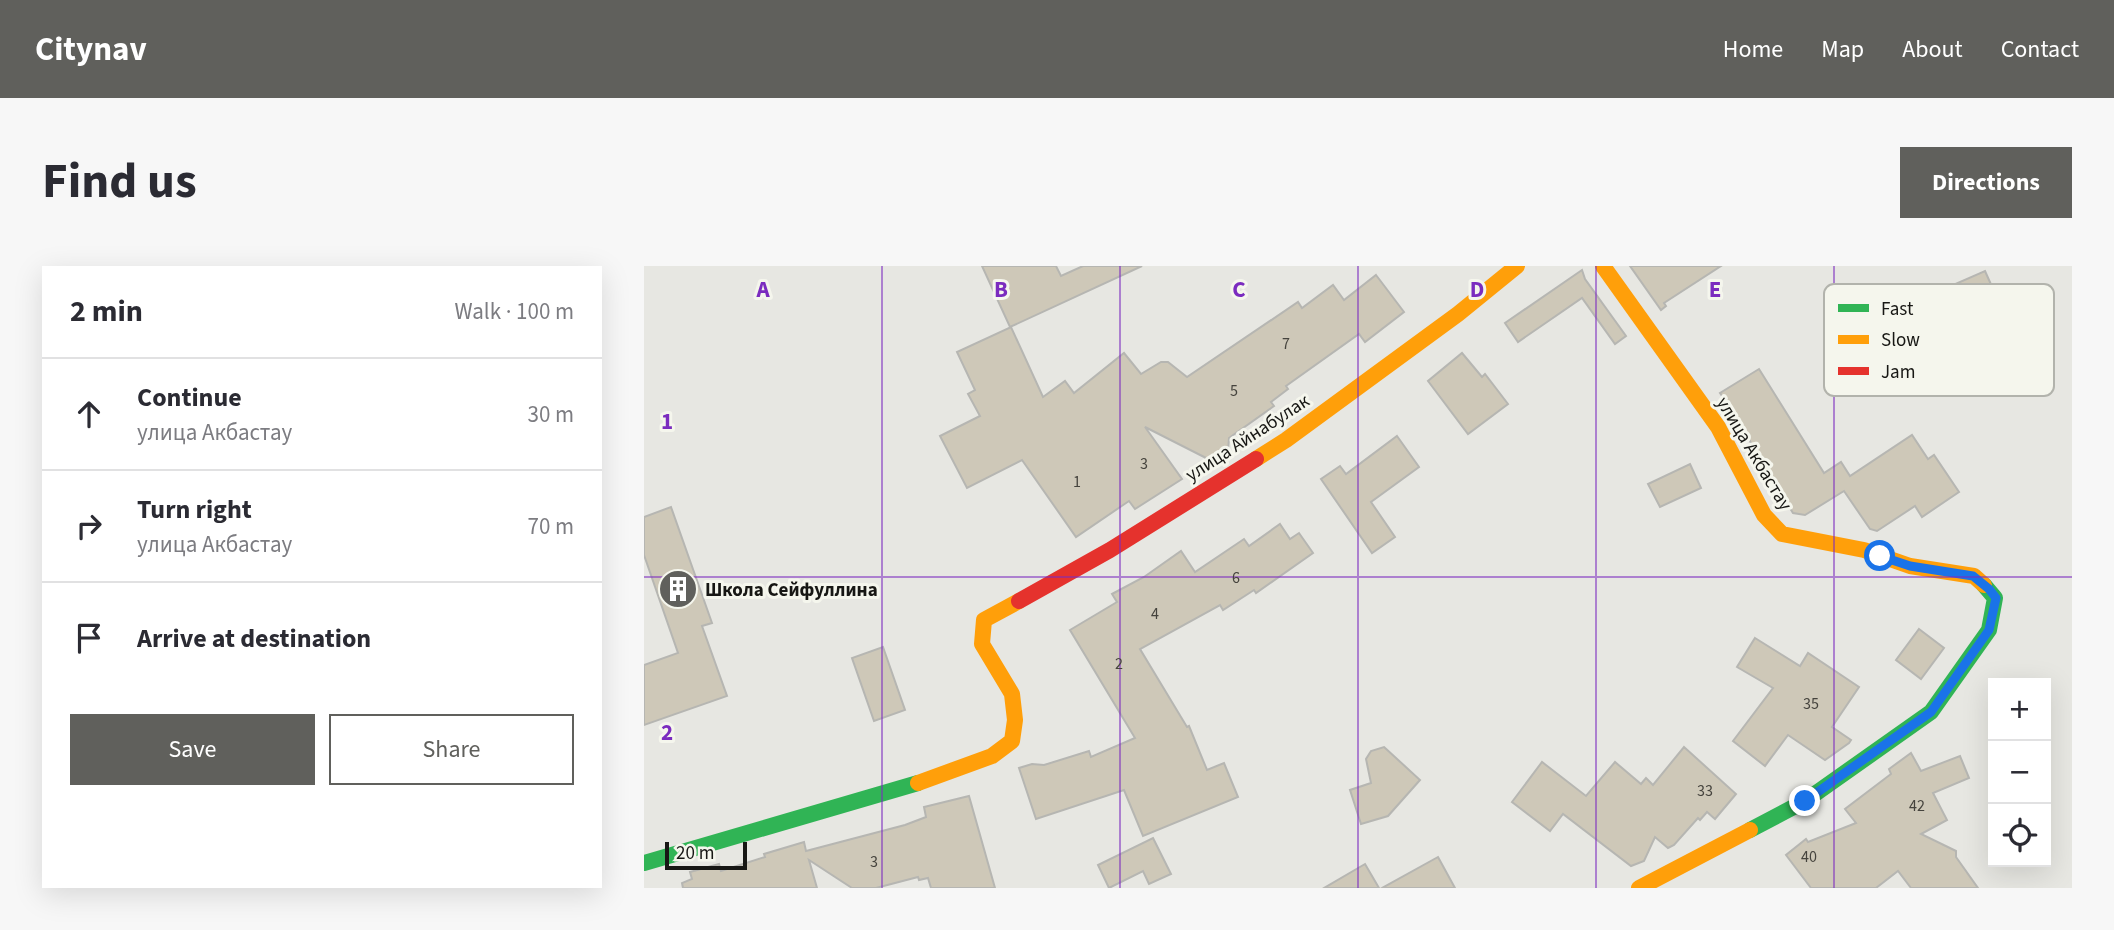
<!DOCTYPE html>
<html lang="en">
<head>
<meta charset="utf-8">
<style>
  body { margin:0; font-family:"Source Sans 3",sans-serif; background:#f7f7f7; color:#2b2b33 }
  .controls { position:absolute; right:21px; bottom:21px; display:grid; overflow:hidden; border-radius:0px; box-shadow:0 7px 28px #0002 }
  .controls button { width:63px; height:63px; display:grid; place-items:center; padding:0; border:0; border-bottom:2px solid #e1e1e2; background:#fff; color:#2b2b33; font:35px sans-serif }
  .scale { position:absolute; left:21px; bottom:18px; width:82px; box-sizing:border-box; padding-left:7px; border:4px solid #171714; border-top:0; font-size:19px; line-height:24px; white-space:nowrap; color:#171714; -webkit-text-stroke:5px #f5f6ed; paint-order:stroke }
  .stop { position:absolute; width:21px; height:21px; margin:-16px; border:5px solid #1a73e8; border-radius:50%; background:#fff }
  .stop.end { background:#1a73e8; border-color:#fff; box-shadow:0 2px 7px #0008 }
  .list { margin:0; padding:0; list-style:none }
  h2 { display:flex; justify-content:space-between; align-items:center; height:91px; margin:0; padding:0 28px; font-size:30px }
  h2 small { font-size:23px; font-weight:400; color:#7c7c81 }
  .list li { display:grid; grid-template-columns:46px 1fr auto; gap:21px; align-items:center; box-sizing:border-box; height:112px; padding:0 28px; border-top:2px solid #e1e1e2 }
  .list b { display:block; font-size:26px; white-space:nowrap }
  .list p { margin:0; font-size:23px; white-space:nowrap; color:#7c7c81 }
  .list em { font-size:23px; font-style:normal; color:#7c7c81 }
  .actions { display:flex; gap:14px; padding:21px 28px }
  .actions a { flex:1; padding:16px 0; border:2px solid #60605c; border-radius:0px; text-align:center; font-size:24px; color:#60605c }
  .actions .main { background:#60605c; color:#fff }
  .icon { flex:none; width:38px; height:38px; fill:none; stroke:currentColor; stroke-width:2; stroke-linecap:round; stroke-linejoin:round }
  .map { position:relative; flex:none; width:1428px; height:622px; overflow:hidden; border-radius:0px }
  header { display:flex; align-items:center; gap:42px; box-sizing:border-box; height:98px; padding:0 35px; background:#60605c; color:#fff }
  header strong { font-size:33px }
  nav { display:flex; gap:38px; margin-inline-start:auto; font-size:24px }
  .intro { display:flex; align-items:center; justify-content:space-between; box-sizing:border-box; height:168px; padding:0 42px }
  h1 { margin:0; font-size:49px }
  .button { padding:18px 32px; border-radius:0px; background:#60605c; color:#fff; font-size:24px; font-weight:700 }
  main { display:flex; gap:42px; padding:0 42px }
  aside { flex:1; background:#fff; border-radius:0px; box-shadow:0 7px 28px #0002 }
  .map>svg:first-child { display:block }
  .building { fill:#cec8b8; stroke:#b6b6b2; stroke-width:2 }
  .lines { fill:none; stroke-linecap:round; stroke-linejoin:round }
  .fast { stroke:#30b455; stroke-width:16 }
  .slow { stroke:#ff9f0a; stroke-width:16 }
  .jam { stroke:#e5322d; stroke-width:16 }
  .route { stroke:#1a73e8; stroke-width:9 }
  .grid { fill:none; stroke:#7b2cbf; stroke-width:2; stroke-opacity:0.55 }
  .labels { text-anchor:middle; stroke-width:6; stroke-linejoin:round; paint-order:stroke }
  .number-label { font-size:16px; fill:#45433d }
  .street-label { font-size:19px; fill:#171714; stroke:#f5f6ed }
  .poi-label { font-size:19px; font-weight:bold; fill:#171714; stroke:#f5f6ed; text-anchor:start }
  .key { fill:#f5f6ed; stroke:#b2b3ac; stroke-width:2 }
  .key-label { font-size:19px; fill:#171714 }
  .grid-label { font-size:23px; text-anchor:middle; font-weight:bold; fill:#7b2cbf; stroke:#f5f6ed; stroke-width:6; stroke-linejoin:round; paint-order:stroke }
</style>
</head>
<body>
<header>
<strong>Citynav</strong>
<nav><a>Home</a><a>Map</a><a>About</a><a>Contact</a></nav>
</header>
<div class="intro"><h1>Find us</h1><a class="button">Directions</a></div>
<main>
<aside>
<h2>2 min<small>Walk · 100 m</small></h2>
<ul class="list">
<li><svg class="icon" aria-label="ahead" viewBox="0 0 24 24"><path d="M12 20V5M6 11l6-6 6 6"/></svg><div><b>Continue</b><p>улица Акбастау</p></div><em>30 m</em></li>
<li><svg class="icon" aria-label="right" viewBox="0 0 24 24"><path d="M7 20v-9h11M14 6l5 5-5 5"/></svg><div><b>Turn right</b><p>улица Акбастау</p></div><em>70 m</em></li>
<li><svg class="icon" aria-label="arrive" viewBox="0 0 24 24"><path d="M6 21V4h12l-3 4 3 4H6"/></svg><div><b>Arrive at destination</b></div></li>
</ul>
<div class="actions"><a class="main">Save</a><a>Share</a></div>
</aside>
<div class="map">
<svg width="1428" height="622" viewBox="0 0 1428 622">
  <rect width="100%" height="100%" fill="#e7e7e2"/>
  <g class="building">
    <path d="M338,0H412L417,10L439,0H498L366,61Z"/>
    <path d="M986,0H1077L1020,37L1022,40L1017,44Z"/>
    <path d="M938,4L941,13L982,70L971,78L938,32L874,76L861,57Z"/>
    <path d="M1341,5L1365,59L1335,72L1350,103L1305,126L1289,94L1285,95L1261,40Z"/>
    <path d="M732,9L760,46L721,76L715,68L642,120L644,123L627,136L630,140L585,172L584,185L568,195L501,161L538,213L491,243L485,235L432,271L378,194L323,222L296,170L336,150L324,128L331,124L313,86L367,61L399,131L421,115L430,127L480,87L497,108L517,96H524L543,111L654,36L658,42L689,19L700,34Z"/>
    <path d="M818,87L838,111L841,108L864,138L824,168L784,115Z"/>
    <path d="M1115,103L1180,207L1197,196L1206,210L1268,169L1284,193L1290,189L1315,226L1278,251L1271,240L1233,265L1226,263L1200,225L1161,249L1149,247L1114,190L1093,151L1076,127Z"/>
    <path d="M753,170L775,201L727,236L751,271L728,287L677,213L696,200L702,208Z"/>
    <path d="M1046,198L1057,222L1016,241L1004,218Z"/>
    <path d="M27,241L68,357L58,360L83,430L0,459V399L34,387L0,289V251Z"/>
    <path d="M636,258L646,273L655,267L669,287L612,327L610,324L579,344L576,339L496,383L543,461L545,460L563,504L580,497L594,531L499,570L480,524L392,553L375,502L388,498L400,499L445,485L447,491L491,472L426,364L473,336L468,328L500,311L537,285L551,306L600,273L605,280Z"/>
    <path d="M1275,363L1300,382L1277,413L1252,394Z"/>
    <path d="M1111,372L1156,400L1164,387L1215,421L1188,461L1207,474L1205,477L1181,494L1144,469L1121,500L1089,475L1129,422L1093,401Z"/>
    <path d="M239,381L261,444L230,455L208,392Z"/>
    <path d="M740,481L776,514L744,550L717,558L706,524L727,517L722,493L727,485Z"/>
    <path d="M1040,481L1092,528L1071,553L1063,546L1056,554L1054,552L1030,579L1024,582L1011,571L1000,595L987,600L919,548L906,565L868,536L898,496L942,530L971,496L997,518L1002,512L1009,519Z"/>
    <path d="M1267,487L1277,505L1316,490L1325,512L1289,527L1303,554L1277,568L1312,585V591L1334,622H1267L1254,605L1232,622H1167L1142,589L1162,573L1164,576L1212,557L1201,543L1247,508L1245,503Z"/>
    <path d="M325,530L351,622H287L284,612L275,614L274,611L232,622H208L165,594L173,622H39L38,617L48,613L46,606L75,598L77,605L121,591L120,588L160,576L162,585L261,559L282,551L280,541Z"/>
    <path d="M509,572L527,608L505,618L499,605L465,622L454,599Z"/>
    <path d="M794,591L811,622H738Z"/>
    <path d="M721,598L735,622H680Z"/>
  </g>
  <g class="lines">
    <g class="fast">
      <path d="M1106,564L1161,535L1287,446L1345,364L1351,332L1340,319"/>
      <path d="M0,597L274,517"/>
    </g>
    <g class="slow">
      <path d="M959,0L1074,161L1120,249L1138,268L1220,284L1266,300L1330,310L1340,319"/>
      <path d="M612,193L642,174L814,48L873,0"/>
      <path d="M274,517L348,490L368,475L371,454L368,428L338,378L340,354L375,335"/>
      <path d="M995,622L1106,564"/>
    </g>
    <path class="jam" d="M375,335L466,284L612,193"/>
  </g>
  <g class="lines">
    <path class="route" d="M1161,535L1287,446L1345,364L1352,332L1345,323L1329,310L1266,300L1236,290"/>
  </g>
  <path class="grid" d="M238,0V622M476,0V622M714,0V622M952,0V622M1190,0V622M0,311H1428"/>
  <defs>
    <symbol id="building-disc" viewBox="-11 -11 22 22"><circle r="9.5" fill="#60605c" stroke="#f5f6ed"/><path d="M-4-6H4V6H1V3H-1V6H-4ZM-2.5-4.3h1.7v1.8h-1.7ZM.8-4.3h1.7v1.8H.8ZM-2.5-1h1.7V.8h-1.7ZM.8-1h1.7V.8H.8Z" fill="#fff"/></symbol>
  </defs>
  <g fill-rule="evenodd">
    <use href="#building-disc" x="12" y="301" width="44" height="44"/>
  </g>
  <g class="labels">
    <g class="number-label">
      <text x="642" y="83">7</text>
      <text x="590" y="130">5</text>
      <text x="500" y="203">3</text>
      <text x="433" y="221">1</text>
      <text x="592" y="317">6</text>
      <text x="511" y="353">4</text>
      <text x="475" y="403">2</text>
      <text x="1167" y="443">35</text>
      <text x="1061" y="530">33</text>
      <text x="1273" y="545">42</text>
      <text x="1165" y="596">40</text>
      <text x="230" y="601">3</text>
    </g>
    <g class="street-label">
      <text transform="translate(603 171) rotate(-33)" y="7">улица Айнабулак</text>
      <text transform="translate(1111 187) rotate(59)" y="7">улица Акбастау</text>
    </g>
    <g class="poi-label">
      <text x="61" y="330">Школа Сейфуллина</text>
    </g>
  </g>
  <rect x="1180" y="18" width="230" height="112" rx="10" class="key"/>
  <rect x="1194" y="38" width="31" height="8" fill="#30b455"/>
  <rect x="1194" y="69" width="31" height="9" fill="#ff9f0a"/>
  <rect x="1194" y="101" width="31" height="8" fill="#e5322d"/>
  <g class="key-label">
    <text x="1237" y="49">Fast</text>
    <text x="1237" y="80">Slow</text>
    <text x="1237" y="112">Jam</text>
  </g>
  <g class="grid-label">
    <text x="119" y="31">A</text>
    <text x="357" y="31">B</text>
    <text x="595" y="31">C</text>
    <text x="833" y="31">D</text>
    <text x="1071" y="31">E</text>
    <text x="23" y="163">1</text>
    <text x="23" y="474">2</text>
  </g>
</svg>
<div class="controls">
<button>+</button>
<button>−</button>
<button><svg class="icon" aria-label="locate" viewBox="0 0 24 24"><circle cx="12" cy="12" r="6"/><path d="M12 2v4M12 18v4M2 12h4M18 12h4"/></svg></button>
</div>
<div class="scale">20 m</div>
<div class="stop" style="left:1236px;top:290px"></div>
<div class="stop end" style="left:1161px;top:535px"></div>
</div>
</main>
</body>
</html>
